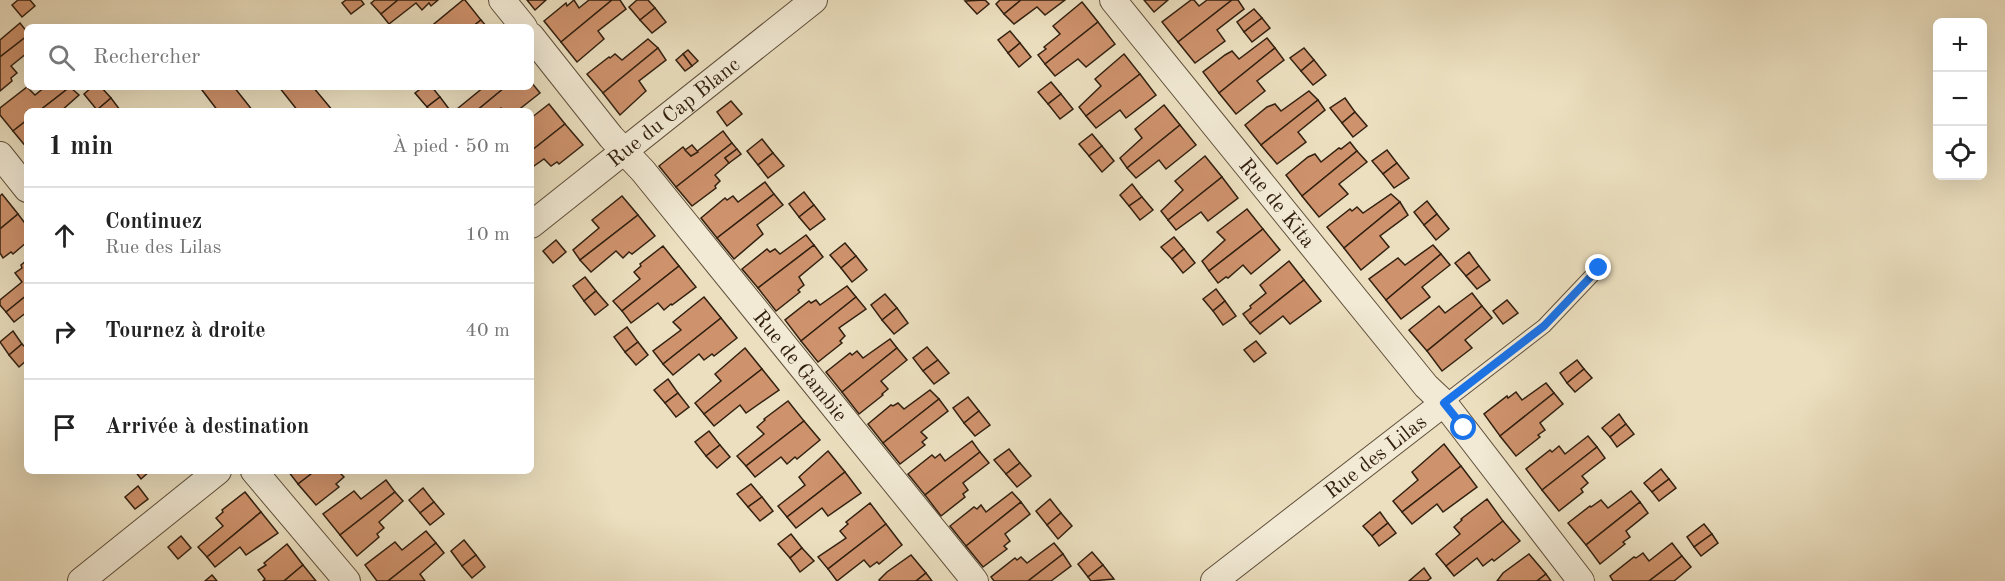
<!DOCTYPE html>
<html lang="fr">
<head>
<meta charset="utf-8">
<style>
  body { margin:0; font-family:"Old Standard TT",serif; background:#f2f2f2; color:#222 }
  .controls { position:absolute; right:18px; top:18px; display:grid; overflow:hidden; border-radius:9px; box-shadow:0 6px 24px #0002 }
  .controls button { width:54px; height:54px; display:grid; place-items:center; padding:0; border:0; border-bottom:2px solid #e0e0e0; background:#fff; color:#222; font:30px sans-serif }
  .stop { position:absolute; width:18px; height:18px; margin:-14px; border:4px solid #1a73e8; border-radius:50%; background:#fff }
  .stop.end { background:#1a73e8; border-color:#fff; box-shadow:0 2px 6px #0008 }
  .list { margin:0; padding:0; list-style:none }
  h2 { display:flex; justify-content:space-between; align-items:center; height:78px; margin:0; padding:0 24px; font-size:26px }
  h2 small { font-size:20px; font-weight:400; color:#767676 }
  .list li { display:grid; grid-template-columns:39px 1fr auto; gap:18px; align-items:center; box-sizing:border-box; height:96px; padding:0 24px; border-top:2px solid #e0e0e0 }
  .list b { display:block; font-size:22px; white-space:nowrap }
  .list p { margin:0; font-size:20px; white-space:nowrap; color:#767676 }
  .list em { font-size:20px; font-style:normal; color:#767676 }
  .icon { flex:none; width:33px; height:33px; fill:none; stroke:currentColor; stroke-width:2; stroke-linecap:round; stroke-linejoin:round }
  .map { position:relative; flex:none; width:2005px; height:581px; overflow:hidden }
  .search { position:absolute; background:#fff; box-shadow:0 6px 24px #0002; left:24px; top:24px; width:510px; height:66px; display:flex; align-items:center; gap:15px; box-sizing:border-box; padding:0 21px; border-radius:9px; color:#767676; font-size:22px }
  .panel { position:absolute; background:#fff; box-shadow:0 6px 24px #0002; left:24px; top:108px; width:510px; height:366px; border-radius:9px }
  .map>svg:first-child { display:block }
  .building { fill:#ce926c; stroke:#322010; stroke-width:1.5 }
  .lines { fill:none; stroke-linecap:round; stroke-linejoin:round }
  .lane-casing { stroke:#60503c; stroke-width:16 }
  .street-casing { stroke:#60503c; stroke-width:28 }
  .lane { stroke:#f2ead5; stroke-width:14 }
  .street { stroke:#f2ead5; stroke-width:26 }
  .route { stroke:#1a73e8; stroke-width:8 }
  .labels { text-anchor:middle; stroke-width:4.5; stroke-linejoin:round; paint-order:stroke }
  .street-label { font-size:21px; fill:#322010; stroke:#f2ead5 }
</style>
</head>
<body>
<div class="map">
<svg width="2005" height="581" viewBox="0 0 2005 581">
  <rect width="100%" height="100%" fill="#ebdfbf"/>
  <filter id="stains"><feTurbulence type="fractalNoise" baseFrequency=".00333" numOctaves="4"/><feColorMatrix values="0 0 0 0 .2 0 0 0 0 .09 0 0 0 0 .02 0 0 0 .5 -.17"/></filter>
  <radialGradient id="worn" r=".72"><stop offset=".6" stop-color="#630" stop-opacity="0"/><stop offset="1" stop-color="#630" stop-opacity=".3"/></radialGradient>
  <g class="building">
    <path d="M18,0H30L35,6L22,17L12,5Z"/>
    <path d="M346,0H361L364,4L351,14L342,3Z"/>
    <path d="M375,0H398L381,14L371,3Z"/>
    <path d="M398,0H438L431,6L429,3L422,10L416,3L389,24L381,14Z"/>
    <path d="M463,0H465L481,20L472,27H436L434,24Z"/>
    <path d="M527,0H546L535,10Z"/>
    <path d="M574,0L579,8L589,0H612L561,42L544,21L566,3L567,6Z"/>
    <path d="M612,0H620L626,9L598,31L604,39L577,62L561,42Z"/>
    <path d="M637,0H648L655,8L640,20L629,7Z"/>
    <path d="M985,0L989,4L977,14L965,1Z"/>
    <path d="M1000,0H1021L1004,14L996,4Z"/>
    <path d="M1021,0H1065L1045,15L1037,7L1014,24L1004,14Z"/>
    <path d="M1144,0H1168L1154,12Z"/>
    <path d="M1191,0H1194L1199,6L1207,0H1232L1178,42L1162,22Z"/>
    <path d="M1232,0H1238L1244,9L1217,30L1225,41L1195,63L1178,42Z"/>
    <path d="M1082,2L1098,22L1045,64L1038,55L1046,49L1044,47L1060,34L1053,26Z"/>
    <path d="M655,8L666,22L652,33L640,20Z"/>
    <path d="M1254,9L1262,18L1244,32L1237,22Z"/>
    <path d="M1262,18L1270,28L1252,42L1244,32Z"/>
    <path d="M481,20L487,27H472Z"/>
    <path d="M1098,22L1115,44L1086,67L1078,59L1055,76L1045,64Z"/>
    <path d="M20,23L27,32V36L0,57V40Z"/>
    <path d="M1010,31L1020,43L1008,53L998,40Z"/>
    <path d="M27,36V53L11,66L17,73L11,78L12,81L0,91V57Z"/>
    <path d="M1267,38L1275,48L1219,93L1203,72L1225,55L1232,51L1239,59Z"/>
    <path d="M648,39L658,48L603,93L587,74L609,57L610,58L615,54L622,60Z"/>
    <path d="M1020,43L1031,57L1019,67L1008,53Z"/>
    <path d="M658,48L666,60L639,81L646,91L620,115L603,93Z"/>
    <path d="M1275,48L1284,60L1257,81L1265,91L1236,114L1219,93Z"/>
    <path d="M1304,48L1314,60L1301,71L1290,58Z"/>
    <path d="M688,50L698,61L692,66L683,54Z"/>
    <path d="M683,54L692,66L685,71L676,60Z"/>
    <path d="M1124,54L1140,74L1086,116L1079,107L1101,86L1095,79Z"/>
    <path d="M1314,60L1326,75L1313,85L1301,71Z"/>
    <path d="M1140,74L1156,95L1126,118L1120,110L1096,128L1086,116Z"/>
    <path d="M531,82L540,93L517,111L514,109L511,111H504L501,108L497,111H476L505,87H531Z"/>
    <path d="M1051,82L1061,94L1048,104L1038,92Z"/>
    <path d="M27,87L35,95L45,87H70L39,111H27V120L13,131L0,115V108Z"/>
    <path d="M70,87L79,95L61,111H39Z"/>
    <path d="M92,87H101L111,98L97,110L84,94Z"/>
    <path d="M205,87H234L253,111H218L202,90Z"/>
    <path d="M279,87H313L333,111H298Z"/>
    <path d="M423,87H432L440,97L427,107L415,93Z"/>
    <path d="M484,87H505L476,111H459L457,109Z"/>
    <path d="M1309,91L1318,100L1261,145L1245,125L1267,107L1275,104L1281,111Z"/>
    <path d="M1061,94L1073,109L1060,119L1048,104Z"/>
    <path d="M440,97L449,109L447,111H430L427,107Z"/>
    <path d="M111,98L120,110L97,111V110Z"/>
    <path d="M1345,98L1355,112L1342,123L1330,108Z"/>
    <path d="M1318,100L1325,110L1298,132L1306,142L1277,164L1261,145Z"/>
    <path d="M731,101L742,114L727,126L717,112Z"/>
    <path d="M549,104L565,124L531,151V118Z"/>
    <path d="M1164,105L1180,125L1127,168L1120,158L1142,138L1135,129Z"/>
    <path d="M1355,112L1367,126L1353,137L1342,123Z"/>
    <path d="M27,120V148L13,131Z"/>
    <path d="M565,124L583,145L559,164L557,162L551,166L544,159L531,168V151Z"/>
    <path d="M1180,125L1196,145L1166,169L1159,160L1136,178L1127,168Z"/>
    <path d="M723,131L732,143L676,187L659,166L683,147L691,156Z"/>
    <path d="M1092,134L1102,146L1089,156L1079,144Z"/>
    <path d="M762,139L773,153L758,165L747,151Z"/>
    <path d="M1350,142L1357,151L1302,196L1286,175L1308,157L1315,154L1321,162L1339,148L1341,149Z"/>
    <path d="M732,143L737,149L725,158L729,163L715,175L720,181L715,186L716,188L692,206L676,187Z"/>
    <path d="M692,145L698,152L691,156L685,150Z"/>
    <path d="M1102,146L1114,161L1102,172L1089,156Z"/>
    <path d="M737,149L741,154L729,163L725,158Z"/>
    <path d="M1387,150L1397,163L1383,174L1372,161Z"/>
    <path d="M1357,151L1367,162L1339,184L1348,194L1319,217L1302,196Z"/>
    <path d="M773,153L784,166L768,178L758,165Z"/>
    <path d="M1205,156L1222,177L1168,220L1161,211L1183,190L1175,181Z"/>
    <path d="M1397,163L1409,178L1394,188L1383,174Z"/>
    <path d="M1222,177L1238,198L1208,221L1201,212L1176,230L1168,220Z"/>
    <path d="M765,182L774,194L717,238L701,218L725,198L727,200L733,196L738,202Z"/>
    <path d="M1132,184L1142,197L1129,206L1120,195Z"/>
    <path d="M804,192L814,205L799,217L789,204Z"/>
    <path d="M2,194L18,214L0,229V196Z"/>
    <path d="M774,194L783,205L757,225L763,234L734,259L717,238Z"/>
    <path d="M1391,194L1400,202L1344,248L1327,227L1350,209L1352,211L1357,207L1363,213Z"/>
    <path d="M622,196L638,215L580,260L573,250L599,228L592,220Z"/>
    <path d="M1142,197L1153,210L1140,220L1129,206Z"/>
    <path d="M1427,201L1437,214L1424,225L1414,212Z"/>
    <path d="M1400,202L1408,215L1380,236L1389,247L1361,270L1344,248Z"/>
    <path d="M814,205L825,219L810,230L799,217Z"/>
    <path d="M1247,209L1263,229L1209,271L1202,261L1225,240L1217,232Z"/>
    <path d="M18,214L27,226V242L13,254L11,252L3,258L0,253V229Z"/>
    <path d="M1437,214L1449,229L1436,240L1424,225Z"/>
    <path d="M638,215L655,236L632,254L629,252L623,258L616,251L591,272L580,260Z"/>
    <path d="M1263,229L1280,250L1251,274L1243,265L1228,278L1226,277L1218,283L1209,271Z"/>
    <path d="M806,235L814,245L758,288L742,269L767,249L770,252L775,249L780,254Z"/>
    <path d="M1174,237L1184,249L1172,259L1161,247Z"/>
    <path d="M556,240L566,252L553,263L543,251Z"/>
    <path d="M845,243L856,256L841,268L830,255Z"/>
    <path d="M814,245L823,257L799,277L804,285L798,290L800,292L776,311L758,288Z"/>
    <path d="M1433,245L1441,254L1386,300L1369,279L1398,258L1405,265Z"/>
    <path d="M663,246L679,266L622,311L613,301L640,279L634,272L641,266L640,264Z"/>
    <path d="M1184,249L1195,263L1183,273L1172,259Z"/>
    <path d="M1469,252L1479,266L1466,276L1455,263Z"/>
    <path d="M1441,254L1450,265L1422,287L1430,297L1401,319L1386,300Z"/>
    <path d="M856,256L867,270L852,282L841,268Z"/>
    <path d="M27,260V295L6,312L0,305V300L22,282L15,273L22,268L21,265Z"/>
    <path d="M1289,261L1304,280L1250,323L1243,314L1251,308L1250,306L1266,293L1260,285Z"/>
    <path d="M679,266L696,287L672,305L671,304L664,310L658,303L631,323L622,311Z"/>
    <path d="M1479,266L1490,280L1477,289L1466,276Z"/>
    <path d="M585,277L596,291L584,301L573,286Z"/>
    <path d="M1304,280L1321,301L1290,324L1283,316L1260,334L1250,323Z"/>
    <path d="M847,286L856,297L801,341L785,320L809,301L811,303L816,300L820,305Z"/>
    <path d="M1216,289L1225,301L1213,311L1203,299Z"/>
    <path d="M596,291L608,305L595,315L584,301Z"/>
    <path d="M1472,293L1482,306L1427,351L1409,330L1439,306L1445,313Z"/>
    <path d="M885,294L897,308L882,320L871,305Z"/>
    <path d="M27,295V312L14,322L6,312Z"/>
    <path d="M704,297L721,318L663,364L653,351L681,330L673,322Z"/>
    <path d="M856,297L866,309L839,328L845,336L840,341L842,343L818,362L801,341Z"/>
    <path d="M1507,300L1518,313L1503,324L1493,311Z"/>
    <path d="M1225,301L1236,316L1223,325L1213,311Z"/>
    <path d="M1482,306L1492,318L1465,340L1472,348L1442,371L1427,351Z"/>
    <path d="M897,308L908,323L894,334L882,320Z"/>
    <path d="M721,318L737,338L714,356L712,354L704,360L699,354L673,375L663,364Z"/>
    <path d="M627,327L638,342L625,352L614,337Z"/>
    <path d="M13,331L22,344L9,355L0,342Z"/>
    <path d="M890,339L897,348L842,392L826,372L850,353L852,355L857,351L863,358Z"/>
    <path d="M1256,341L1266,353L1254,362L1244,350Z"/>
    <path d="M638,342L648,355L636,365L625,352Z"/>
    <path d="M22,344L27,349V360L19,367L9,355Z"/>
    <path d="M927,347L938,360L923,371L913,358Z"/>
    <path d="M745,348L762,369L704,414L695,403L721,381L715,374Z"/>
    <path d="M897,348L907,360L881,381L888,389L882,394L883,395L859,414L842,392Z"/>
    <path d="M938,360L949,373L934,384L923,371Z"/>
    <path d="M1577,360L1584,369L1567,383L1560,373Z"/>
    <path d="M762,369L779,390L746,413L740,405L714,426L704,414Z"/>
    <path d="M1584,369L1592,378L1575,392L1567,383Z"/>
    <path d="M668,379L678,393L665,403L654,390Z"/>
    <path d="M1546,383L1554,393L1500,436L1484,414L1507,396L1508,398L1516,392L1522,400Z"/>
    <path d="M930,390L939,399L883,443L868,424L891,405L893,406L898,403L904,409Z"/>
    <path d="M678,393L689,407L676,417L665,403Z"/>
    <path d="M1554,393L1563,404L1540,423L1545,430L1538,435L1540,437L1516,456L1500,436Z"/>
    <path d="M968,397L979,411L964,423L953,408Z"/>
    <path d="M939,399L948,411L921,432L927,438L922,442L925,445L900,464L883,443Z"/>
    <path d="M788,401L804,421L746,466L737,456L764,434L757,427L765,420L764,419Z"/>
    <path d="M979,411L990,425L975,436L964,423Z"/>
    <path d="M1619,414L1626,424L1610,437L1602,428Z"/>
    <path d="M804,421L820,440L797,459L795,457L787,464L781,457L755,477L746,466Z"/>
    <path d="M1626,424L1634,434L1617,447L1610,437Z"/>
    <path d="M709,431L720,445L706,456L695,442Z"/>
    <path d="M1588,436L1597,447L1542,490L1526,469L1550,450L1552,452L1559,446L1565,454Z"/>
    <path d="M972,441L980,452L925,495L908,474L932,455L935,458L940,454L945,461Z"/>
    <path d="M1444,444L1461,466L1402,512L1393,501L1418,480L1412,472Z"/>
    <path d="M720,445L730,457L717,468L706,456Z"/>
    <path d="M1597,447L1605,458L1582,476L1588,483L1581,489L1583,492L1559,511L1542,490Z"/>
    <path d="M1009,449L1020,463L1006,474L994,460Z"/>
    <path d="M828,451L845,472L787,517L778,506L805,485L799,477Z"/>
    <path d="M980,452L989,463L963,483L968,490L963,494L965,497L941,516L925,495Z"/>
    <path d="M1020,463L1031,476L1017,487L1006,474Z"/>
    <path d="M1461,466L1477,487L1443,512L1437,504L1412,524L1402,512Z"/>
    <path d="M1661,469L1669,479L1652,492L1644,483Z"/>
    <path d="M135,471H150L141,479Z"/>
    <path d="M288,471H315L298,484Z"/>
    <path d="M315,471H338L344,477L336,484L339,487L316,505L298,484Z"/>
    <path d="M845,472L861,493L828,516L822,508L796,528L787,517Z"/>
    <path d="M1669,479L1676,488L1659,501L1652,492Z"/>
    <path d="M386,480L395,492L340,535L323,514L354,491L361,499Z"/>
    <path d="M751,484L762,497L748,507L737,494Z"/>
    <path d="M138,486L148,499L135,509L125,497Z"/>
    <path d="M423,488L434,502L420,513L409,500Z"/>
    <path d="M1631,491L1640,502L1586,545L1568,523L1590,506L1591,507L1601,500L1608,508Z"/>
    <path d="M245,492L261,512L207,557L198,547L223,526L216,518L223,512L222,510Z"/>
    <path d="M395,492L403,501L379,522L384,528L377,534L379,537L357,556L340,535Z"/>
    <path d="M1012,492L1021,502L966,546L950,526L974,507L977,509L981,505L986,512Z"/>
    <path d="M762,497L773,511L760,521L748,507Z"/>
    <path d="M1050,499L1061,513L1047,525L1036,511Z"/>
    <path d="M1487,499L1503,521L1446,566L1436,554L1460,534L1454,527L1462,520L1461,519Z"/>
    <path d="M434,502L444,514L430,525L420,513Z"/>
    <path d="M1021,502L1030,514L1005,534L1010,541L1004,546L1007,549L983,567L966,546Z"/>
    <path d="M1640,502L1648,513L1626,531L1630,537L1623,542L1625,544L1600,564L1586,545Z"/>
    <path d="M870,503L886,524L828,569L818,557L846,538L840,531L848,524L846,522Z"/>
    <path d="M261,512L278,533L246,555L240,547L215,567L207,557Z"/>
    <path d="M1380,512L1388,523L1372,536L1363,526Z"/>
    <path d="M1061,513L1072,526L1058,539L1047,525Z"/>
    <path d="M1503,521L1520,541L1494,561L1492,559L1483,566L1477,558L1454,576L1446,566Z"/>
    <path d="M1388,523L1396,533L1379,546L1372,536Z"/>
    <path d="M886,524L902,545L879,564L877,562L870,567L864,560L837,581L828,569Z"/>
    <path d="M1704,524L1712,534L1694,547L1687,537Z"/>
    <path d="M426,531L436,543L388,581H377L365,565L395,542L402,550Z"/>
    <path d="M791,534L802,548L790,558L778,544Z"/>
    <path d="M1712,534L1718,543L1701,556L1694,547Z"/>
    <path d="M181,536L191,548L178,559L168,547Z"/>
    <path d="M464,540L476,555L462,566L451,551Z"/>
    <path d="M436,543L444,553L420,574L425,581H388Z"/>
    <path d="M1054,543L1063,554L1028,581H994L991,577L1015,558L1017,560L1021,557L1027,563Z"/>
    <path d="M1672,543L1682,556L1649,581H1613L1610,576L1634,557L1636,558L1643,553L1649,561Z"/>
    <path d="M287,544L303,565L284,581H263L265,579L258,570L266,565L264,563Z"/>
    <path d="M802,548L814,561L800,572L790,558Z"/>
    <path d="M1092,552L1103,565L1088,577L1078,564Z"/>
    <path d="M1063,554L1071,566L1051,581H1028Z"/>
    <path d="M1529,554L1546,574L1537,581H1497L1503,573Z"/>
    <path d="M476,555L485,567L472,578L462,566Z"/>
    <path d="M911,555L926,573L916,581H880L879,580L887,572Z"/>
    <path d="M1682,556L1691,567L1674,581H1649Z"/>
    <path d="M303,565L316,581H284Z"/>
    <path d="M1103,565L1114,579L1091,581L1088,577Z"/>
    <path d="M1424,568L1431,578L1427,581H1409Z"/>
    <path d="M926,573L932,581H916Z"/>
    <path d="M1546,574L1551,581H1537Z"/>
    <path d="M212,575L217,581H205Z"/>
  </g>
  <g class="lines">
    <defs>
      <path id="lane" d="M1444,403L1544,326L1599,268"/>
      <g id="street">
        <path d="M502,0L524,27"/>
        <path id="s1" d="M1113,0L1426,386L1444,403L1581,581"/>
        <path id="s2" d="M531,36L611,137L643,171L975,581"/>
        <path d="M0,155L27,189"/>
        <path id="s3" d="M531,225L814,0"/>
        <path d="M254,471L347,581"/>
        <path d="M81,581L218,471"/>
        <path id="s4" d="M1214,581L1444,403"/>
      </g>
    </defs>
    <use href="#lane" class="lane-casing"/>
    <use href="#street" class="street-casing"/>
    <use href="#lane" class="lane"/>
    <use href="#street" class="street"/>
  </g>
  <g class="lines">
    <path class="route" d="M1464,428L1444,403L1544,326L1599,268"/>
  </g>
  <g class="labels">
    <g class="street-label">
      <text dy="7" stroke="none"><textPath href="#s3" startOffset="182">Rue du Cap Blanc</textPath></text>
      <text dy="7" stroke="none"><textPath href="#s1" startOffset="261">Rue de Kita</textPath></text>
      <text dy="7" stroke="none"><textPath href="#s2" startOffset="426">Rue de Gambie</textPath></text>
      <text dy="7" stroke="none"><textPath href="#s4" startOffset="204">Rue des Lilas</textPath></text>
    </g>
  </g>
  <rect width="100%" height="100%" filter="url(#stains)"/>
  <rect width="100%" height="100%" fill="url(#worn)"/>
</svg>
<div class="controls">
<button>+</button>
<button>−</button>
<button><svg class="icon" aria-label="locate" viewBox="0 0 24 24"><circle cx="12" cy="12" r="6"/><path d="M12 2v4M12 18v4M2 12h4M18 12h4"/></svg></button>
</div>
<div class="stop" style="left:1464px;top:428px"></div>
<div class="stop end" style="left:1599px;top:268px"></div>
<div class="search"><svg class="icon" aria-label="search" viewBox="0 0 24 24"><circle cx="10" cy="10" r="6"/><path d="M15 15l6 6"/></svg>Rechercher</div>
<section class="panel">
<h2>1 min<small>À pied · 50 m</small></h2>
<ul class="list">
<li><svg class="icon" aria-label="ahead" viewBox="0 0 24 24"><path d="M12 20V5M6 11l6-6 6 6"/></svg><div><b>Continuez</b><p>Rue des Lilas</p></div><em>10 m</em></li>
<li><svg class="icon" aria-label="right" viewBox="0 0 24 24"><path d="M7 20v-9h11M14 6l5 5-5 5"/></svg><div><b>Tournez à droite</b></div><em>40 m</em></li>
<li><svg class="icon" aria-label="arrive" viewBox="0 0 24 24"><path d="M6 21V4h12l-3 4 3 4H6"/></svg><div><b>Arrivée à destination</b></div></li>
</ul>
</section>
</div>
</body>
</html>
